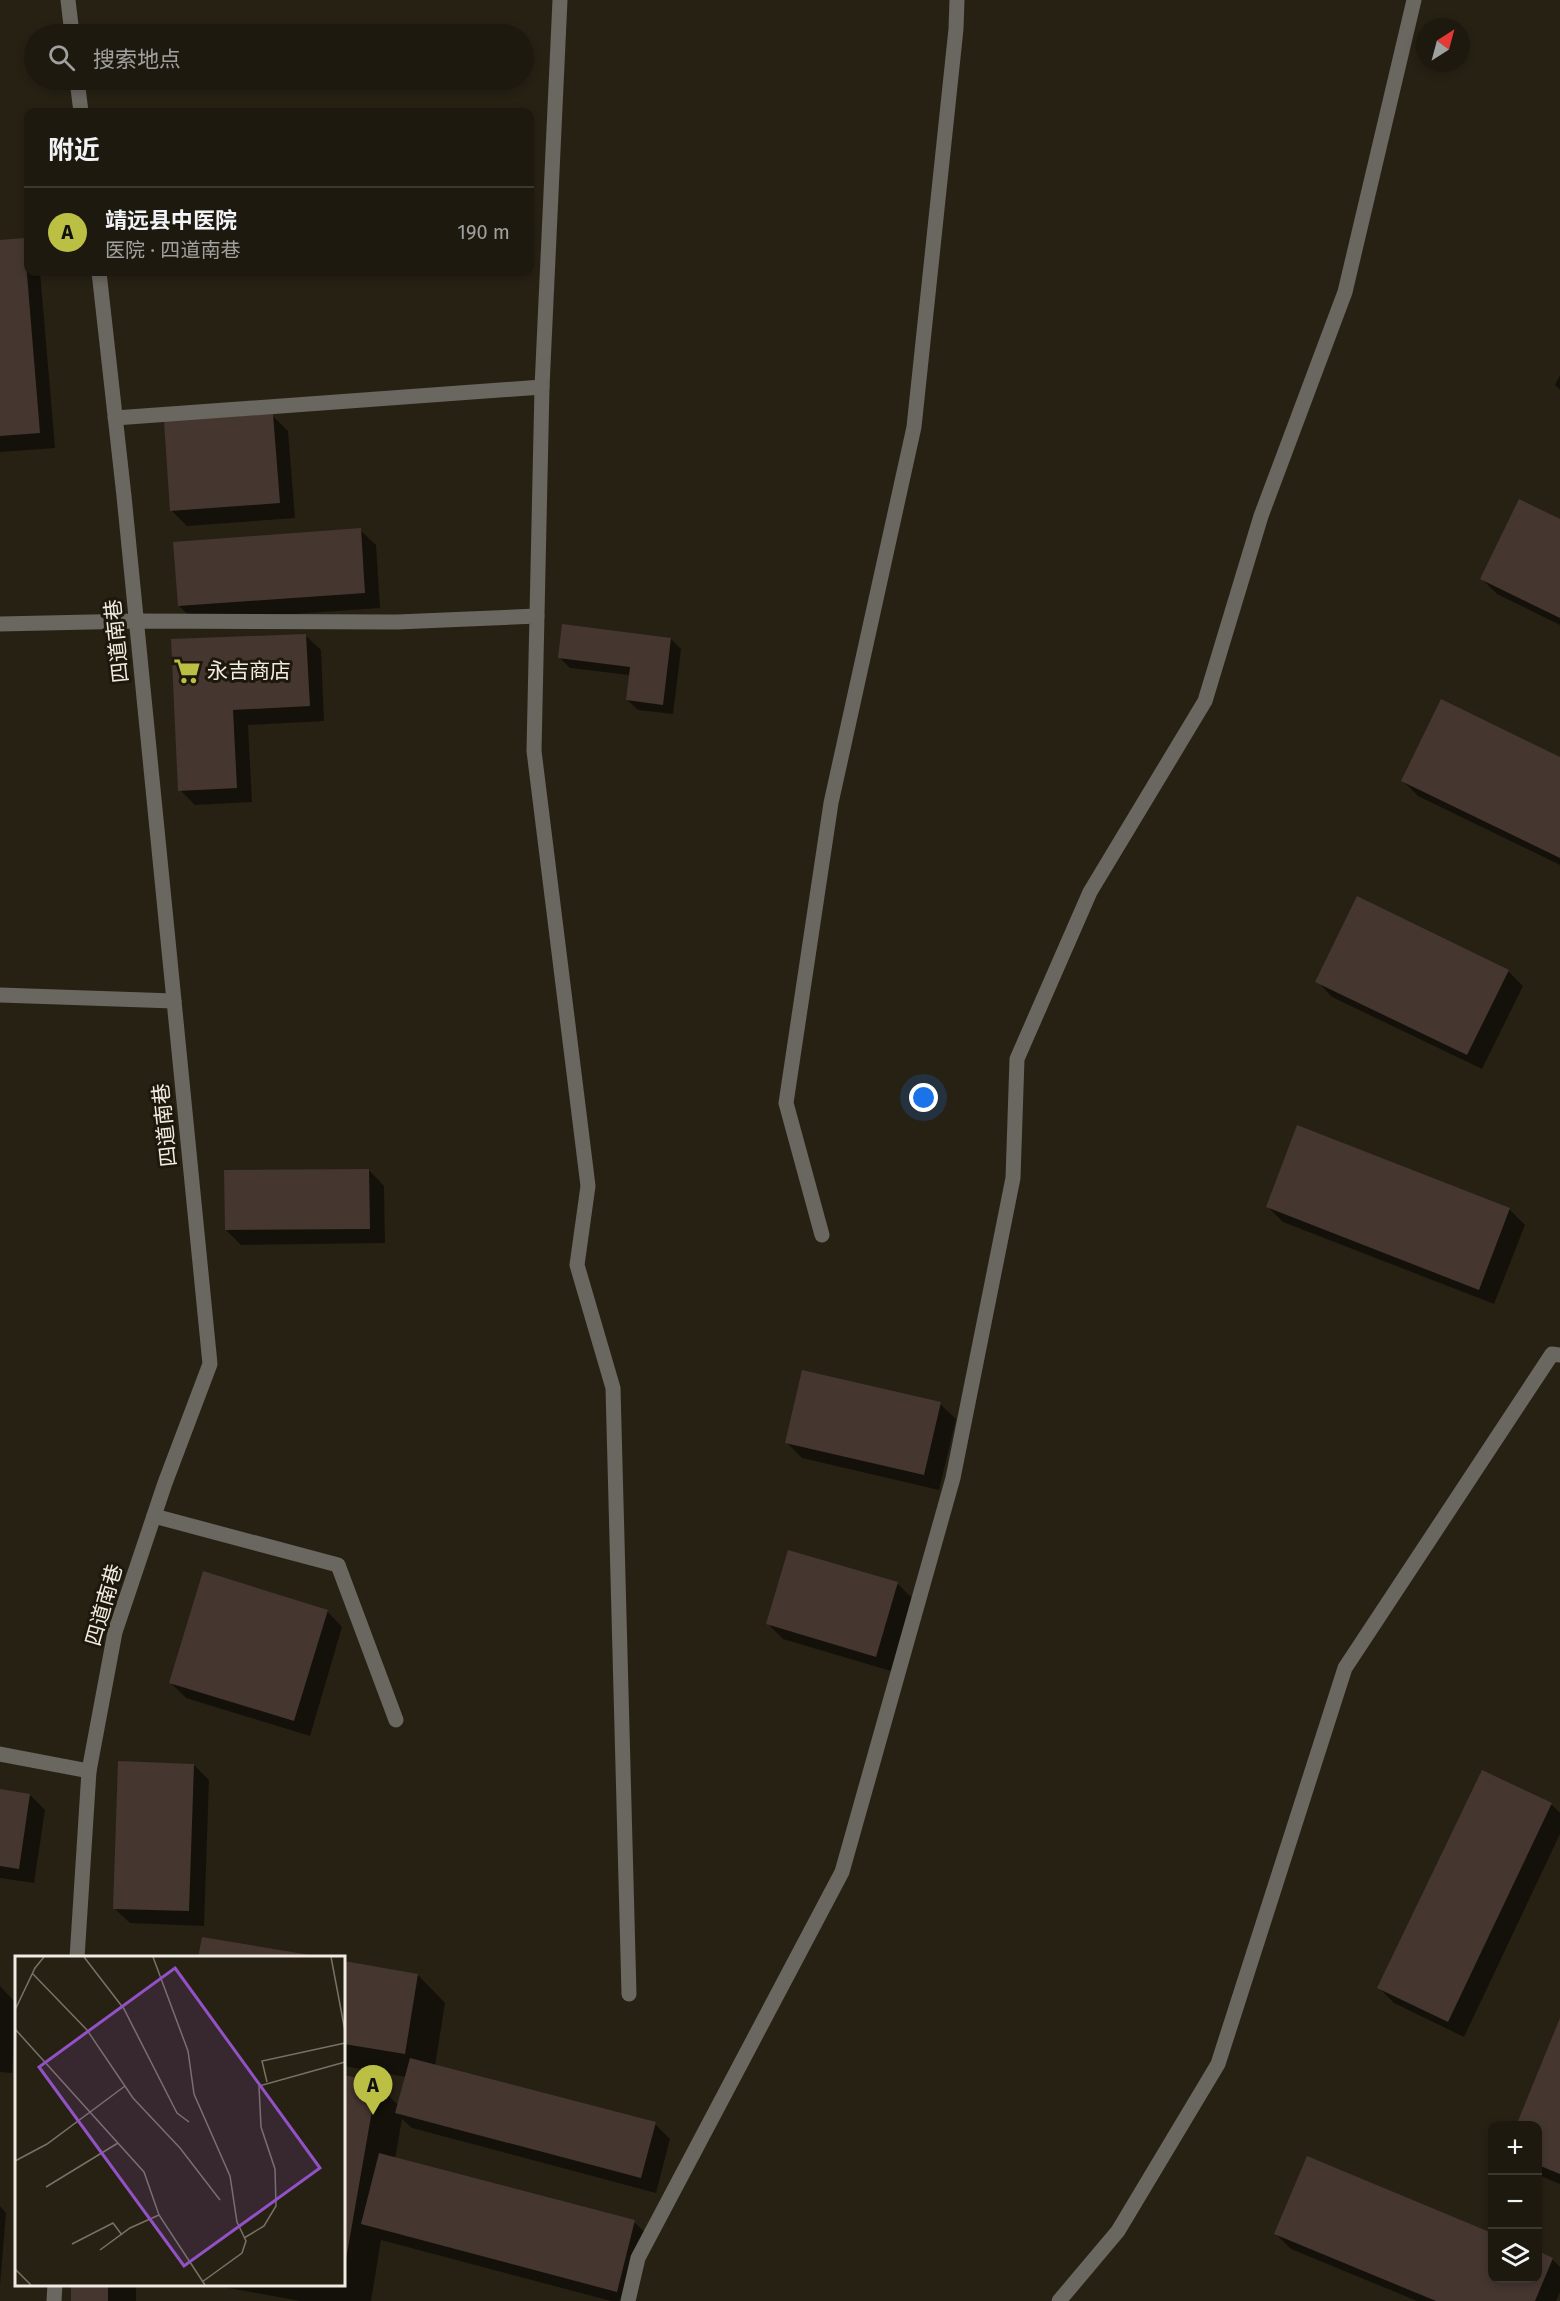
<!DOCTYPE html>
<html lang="zh">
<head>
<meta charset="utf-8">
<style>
  body { margin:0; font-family:"Fira Sans","Noto Sans SC",sans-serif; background:#2a261d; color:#f1f3f6 }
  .controls { position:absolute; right:18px; bottom:18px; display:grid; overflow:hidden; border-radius:12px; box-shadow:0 3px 9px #0003 }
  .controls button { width:54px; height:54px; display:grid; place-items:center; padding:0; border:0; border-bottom:2px solid #3b382f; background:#1d190f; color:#f1f3f6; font:30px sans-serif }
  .compass { position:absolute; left:1416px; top:18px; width:54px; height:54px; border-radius:50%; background:#1d190f; box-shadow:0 3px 9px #0003; rotate:36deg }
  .you { position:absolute; left:924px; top:1098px; width:21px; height:21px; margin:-15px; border:4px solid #fff; border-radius:50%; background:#1a73e8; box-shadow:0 0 0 9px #1a73e833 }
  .badge { display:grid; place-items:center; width:39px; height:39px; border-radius:50%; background:#bbc044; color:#111; font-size:20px; font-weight:700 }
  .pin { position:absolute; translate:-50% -50px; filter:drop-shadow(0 2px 3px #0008) }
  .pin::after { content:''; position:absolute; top:32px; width:21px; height:18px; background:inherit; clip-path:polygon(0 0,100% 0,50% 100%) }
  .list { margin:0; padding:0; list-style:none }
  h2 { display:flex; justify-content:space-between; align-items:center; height:78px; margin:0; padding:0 24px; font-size:26px }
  h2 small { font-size:20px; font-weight:400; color:#a0a09e }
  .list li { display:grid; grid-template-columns:39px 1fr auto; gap:18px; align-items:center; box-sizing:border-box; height:90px; padding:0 24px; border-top:2px solid #3b382f }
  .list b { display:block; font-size:22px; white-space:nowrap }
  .list p { margin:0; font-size:20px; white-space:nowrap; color:#a0a09e }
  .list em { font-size:20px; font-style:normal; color:#a0a09e }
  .icon { flex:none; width:33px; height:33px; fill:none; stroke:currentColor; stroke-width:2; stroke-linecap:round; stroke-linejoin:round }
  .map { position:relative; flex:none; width:1560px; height:2301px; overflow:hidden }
  .search { position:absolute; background:#1d190f; box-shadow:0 3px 9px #0003; left:24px; top:24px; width:510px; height:66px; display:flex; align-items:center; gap:15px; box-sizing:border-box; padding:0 21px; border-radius:33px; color:#a0a09e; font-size:22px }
  .panel { position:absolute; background:#1d190f; box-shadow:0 3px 9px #0003; left:24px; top:108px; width:510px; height:168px; border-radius:12px }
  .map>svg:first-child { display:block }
  .shadow { fill:#0007 }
  .building { fill:#453630 }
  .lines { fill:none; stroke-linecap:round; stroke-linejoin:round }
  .minor { stroke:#6a6660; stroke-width:15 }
  .labels { text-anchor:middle; stroke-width:6; stroke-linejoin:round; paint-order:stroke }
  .street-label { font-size:21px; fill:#f0ece3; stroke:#1d180b }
  .poi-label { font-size:21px; fill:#f0ece3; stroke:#1d180b; text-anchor:start }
  .inset-road { fill:none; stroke:#777267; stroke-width:1.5 }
  .view { fill:#9252c6; fill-opacity:0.15; stroke:#9252c6; stroke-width:3 }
  .inset-edge { fill:none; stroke:#f0ece3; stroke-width:3 }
</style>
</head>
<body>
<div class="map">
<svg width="1560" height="2301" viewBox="0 0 1560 2301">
  <rect width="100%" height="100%" fill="#272114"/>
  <g class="shadow">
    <path d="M24,240L28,245V272H40L55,448L0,452V241Z"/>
    <path d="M1560,375V390L1555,385Z"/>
    <path d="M272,415L288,431L295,518L187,526L172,511Z"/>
    <path d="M1560,520V625L1497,594L1482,579Z"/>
    <path d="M360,530L376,545L380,608L195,621L179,606Z"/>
    <path d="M305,635L321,650L324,721L248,725L252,802L195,805L180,790L173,641Z"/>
    <path d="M671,639L681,649L673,714L638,710L627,700L630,675L570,668L560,658Z"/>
    <path d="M1560,758V865L1418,796L1403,781Z"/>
    <path d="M1508,971L1523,986L1482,1069L1332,997L1317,981Z"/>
    <path d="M369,1170L384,1186L385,1243L241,1245L226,1230Z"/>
    <path d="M1268,1207L1509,1209L1525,1225L1494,1304L1283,1222Z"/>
    <path d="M940,1404L956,1419L939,1490L802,1458L787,1443Z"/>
    <path d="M897,1583L913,1599L891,1671L783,1639L768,1624Z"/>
    <path d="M327,1611L342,1627L310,1736L186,1698L171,1683Z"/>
    <path d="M194,1765L209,1780L204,1926L130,1923L114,1908Z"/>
    <path d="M1482,1772L1552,1805L1560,1813V1834L1464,2037L1394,2003L1379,1988Z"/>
    <path d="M0,1791L30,1795L45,1810L34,1883L0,1878Z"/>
    <path d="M344,1962L418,1975L445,2003L435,2066L655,2124L670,2139L656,2193L412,2128L402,2119L395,2159L634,2222L650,2237L633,2301H611L381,2240L371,2301H300L207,2284H344V2077L376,2083L399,2106L406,2077L344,2066Z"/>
    <path d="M0,1986L16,2003L12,2073L0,2072Z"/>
    <path d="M1560,2022V2184L1538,2175V2126Z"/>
    <path d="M1307,2158L1492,2234V2278H1538V2253L1552,2259L1560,2267V2292L1556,2301H1417L1291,2249L1276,2234Z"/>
    <path d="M0,2206L6,2213L0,2286Z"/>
    <rect x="73" y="2284" width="63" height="17"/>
  </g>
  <g class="building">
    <path d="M24,238L40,433L0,436V240Z"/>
    <path d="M273,414L280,503L170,511L164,421Z"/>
    <path d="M1519,499L1560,519V618L1480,579Z"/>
    <path d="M361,528L365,593L178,606L173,542Z"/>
    <path d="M562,624L671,638L663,705L626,700L630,667L558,658Z"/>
    <path d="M306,634L310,706L233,710L237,788L178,791L171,639Z"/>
    <path d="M1441,699L1560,757V858L1401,781Z"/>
    <path d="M1357,896L1509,970L1467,1055L1315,982Z"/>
    <path d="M1297,1125L1510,1208L1479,1290L1266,1207Z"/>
    <path d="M369,1169L370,1229L225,1230L224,1170Z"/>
    <path d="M802,1370L941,1402L924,1475L785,1443Z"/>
    <path d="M788,1550L898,1582L876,1657L766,1624Z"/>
    <path d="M203,1571L328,1610L294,1721L169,1683Z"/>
    <path d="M118,1761L194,1764L189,1911L113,1909Z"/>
    <path d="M1482,1770L1552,1803L1448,2022L1377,1988Z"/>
    <path d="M0,1789L30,1794L19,1869L0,1866Z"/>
    <path d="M202,1937L316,1956V1958H198Z"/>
    <path d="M344,1961L418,1974L405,2054L344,2044Z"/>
    <path d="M1560,2018V2174L1538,2165V2126H1516Z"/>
    <path d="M410,2058L656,2122L641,2178L395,2113Z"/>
    <path d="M344,2075L377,2082L345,2265H344Z"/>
    <path d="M379,2153L635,2220L617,2292L361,2224Z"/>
    <path d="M1307,2156L1492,2233V2278H1538V2251L1553,2258L1535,2301H1436L1274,2234Z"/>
    <rect x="71" y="2284" width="37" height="17"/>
  </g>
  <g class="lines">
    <g class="minor">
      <path d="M68,0L72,34"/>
      <path d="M560,0L542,387L534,751L588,1186L577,1265L613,1388L629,1994"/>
      <path d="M72,34L212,33"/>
      <path d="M77,80L81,112"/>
      <path d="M115,418L542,387"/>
      <path d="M0,624L136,621L397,622L537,616"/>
      <path d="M0,995L174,1001"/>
      <path d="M822,1235L786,1103L831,803L914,427L956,29L957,0"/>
      <path d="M154,1516L338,1565L396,1720"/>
      <path d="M0,1754L89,1771"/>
      <path d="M77,1958L89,1771L115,1632L165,1483L210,1364L124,496L99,272"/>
      <path d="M54,2301L55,2284"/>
      <path d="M628,2301L638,2258L842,1872L953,1478L1013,1178L1017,1059L1090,892L1205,701L1261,516L1345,292L1414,0"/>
      <path d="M1059,2301L1118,2231L1218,2064L1345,1668L1552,1354L1560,1355"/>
    </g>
  </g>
  <defs>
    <symbol id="supermarket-bare" viewBox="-9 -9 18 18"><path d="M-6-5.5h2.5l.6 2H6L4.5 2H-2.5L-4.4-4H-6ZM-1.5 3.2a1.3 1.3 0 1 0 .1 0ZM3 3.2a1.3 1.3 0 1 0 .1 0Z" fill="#bbc044" stroke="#1d180b" stroke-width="2.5" paint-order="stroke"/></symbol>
  </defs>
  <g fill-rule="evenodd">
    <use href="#supermarket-bare" x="168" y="652" width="38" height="38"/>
  </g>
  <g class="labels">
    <g class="street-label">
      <text transform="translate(117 641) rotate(-96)" y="7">四道南巷</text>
      <text transform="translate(165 1125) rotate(-96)" y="7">四道南巷</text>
      <text transform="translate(104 1605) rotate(-74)" y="7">四道南巷</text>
    </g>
    <g class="poi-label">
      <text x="207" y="678">永吉商店</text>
    </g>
  </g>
  <g transform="translate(15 1956)">
    <rect width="330" height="330" fill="#272114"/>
    <path class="inset-road" d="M69,1L109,53L162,157L174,166M138,1L173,95L179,138L215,220L222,266L231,285L227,297L187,326M316,1L330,75M17,17L72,74L118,142L165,192L205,244M0,54L20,12L29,1M0,73L129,216L144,259L190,329M252,126L247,105L330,87M0,205L32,188L110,130M31,231L103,187M229,282L249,270L261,250L260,213L246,171L244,130L330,106M57,288L98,267L107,279M85,294L115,272L144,259M0,313L16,329"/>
    <path class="view" d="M160,12L305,212L169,310L24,111Z"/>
    <rect width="330" height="330" class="inset-edge"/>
  </g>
</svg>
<div class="controls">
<button>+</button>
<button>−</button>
<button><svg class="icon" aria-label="layers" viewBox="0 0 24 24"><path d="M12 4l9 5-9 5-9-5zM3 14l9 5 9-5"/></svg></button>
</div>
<svg class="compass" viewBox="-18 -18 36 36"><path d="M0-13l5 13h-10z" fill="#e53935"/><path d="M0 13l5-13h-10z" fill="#a0a09e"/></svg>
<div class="you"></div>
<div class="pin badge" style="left:373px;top:2115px">A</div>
<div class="search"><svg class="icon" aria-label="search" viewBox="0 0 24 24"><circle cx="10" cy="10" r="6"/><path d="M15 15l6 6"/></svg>搜索地点</div>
<section class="panel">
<h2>附近<small></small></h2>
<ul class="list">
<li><span class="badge">A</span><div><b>靖远县中医院</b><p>医院 · 四道南巷</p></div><em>190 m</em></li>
</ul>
</section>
</div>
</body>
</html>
